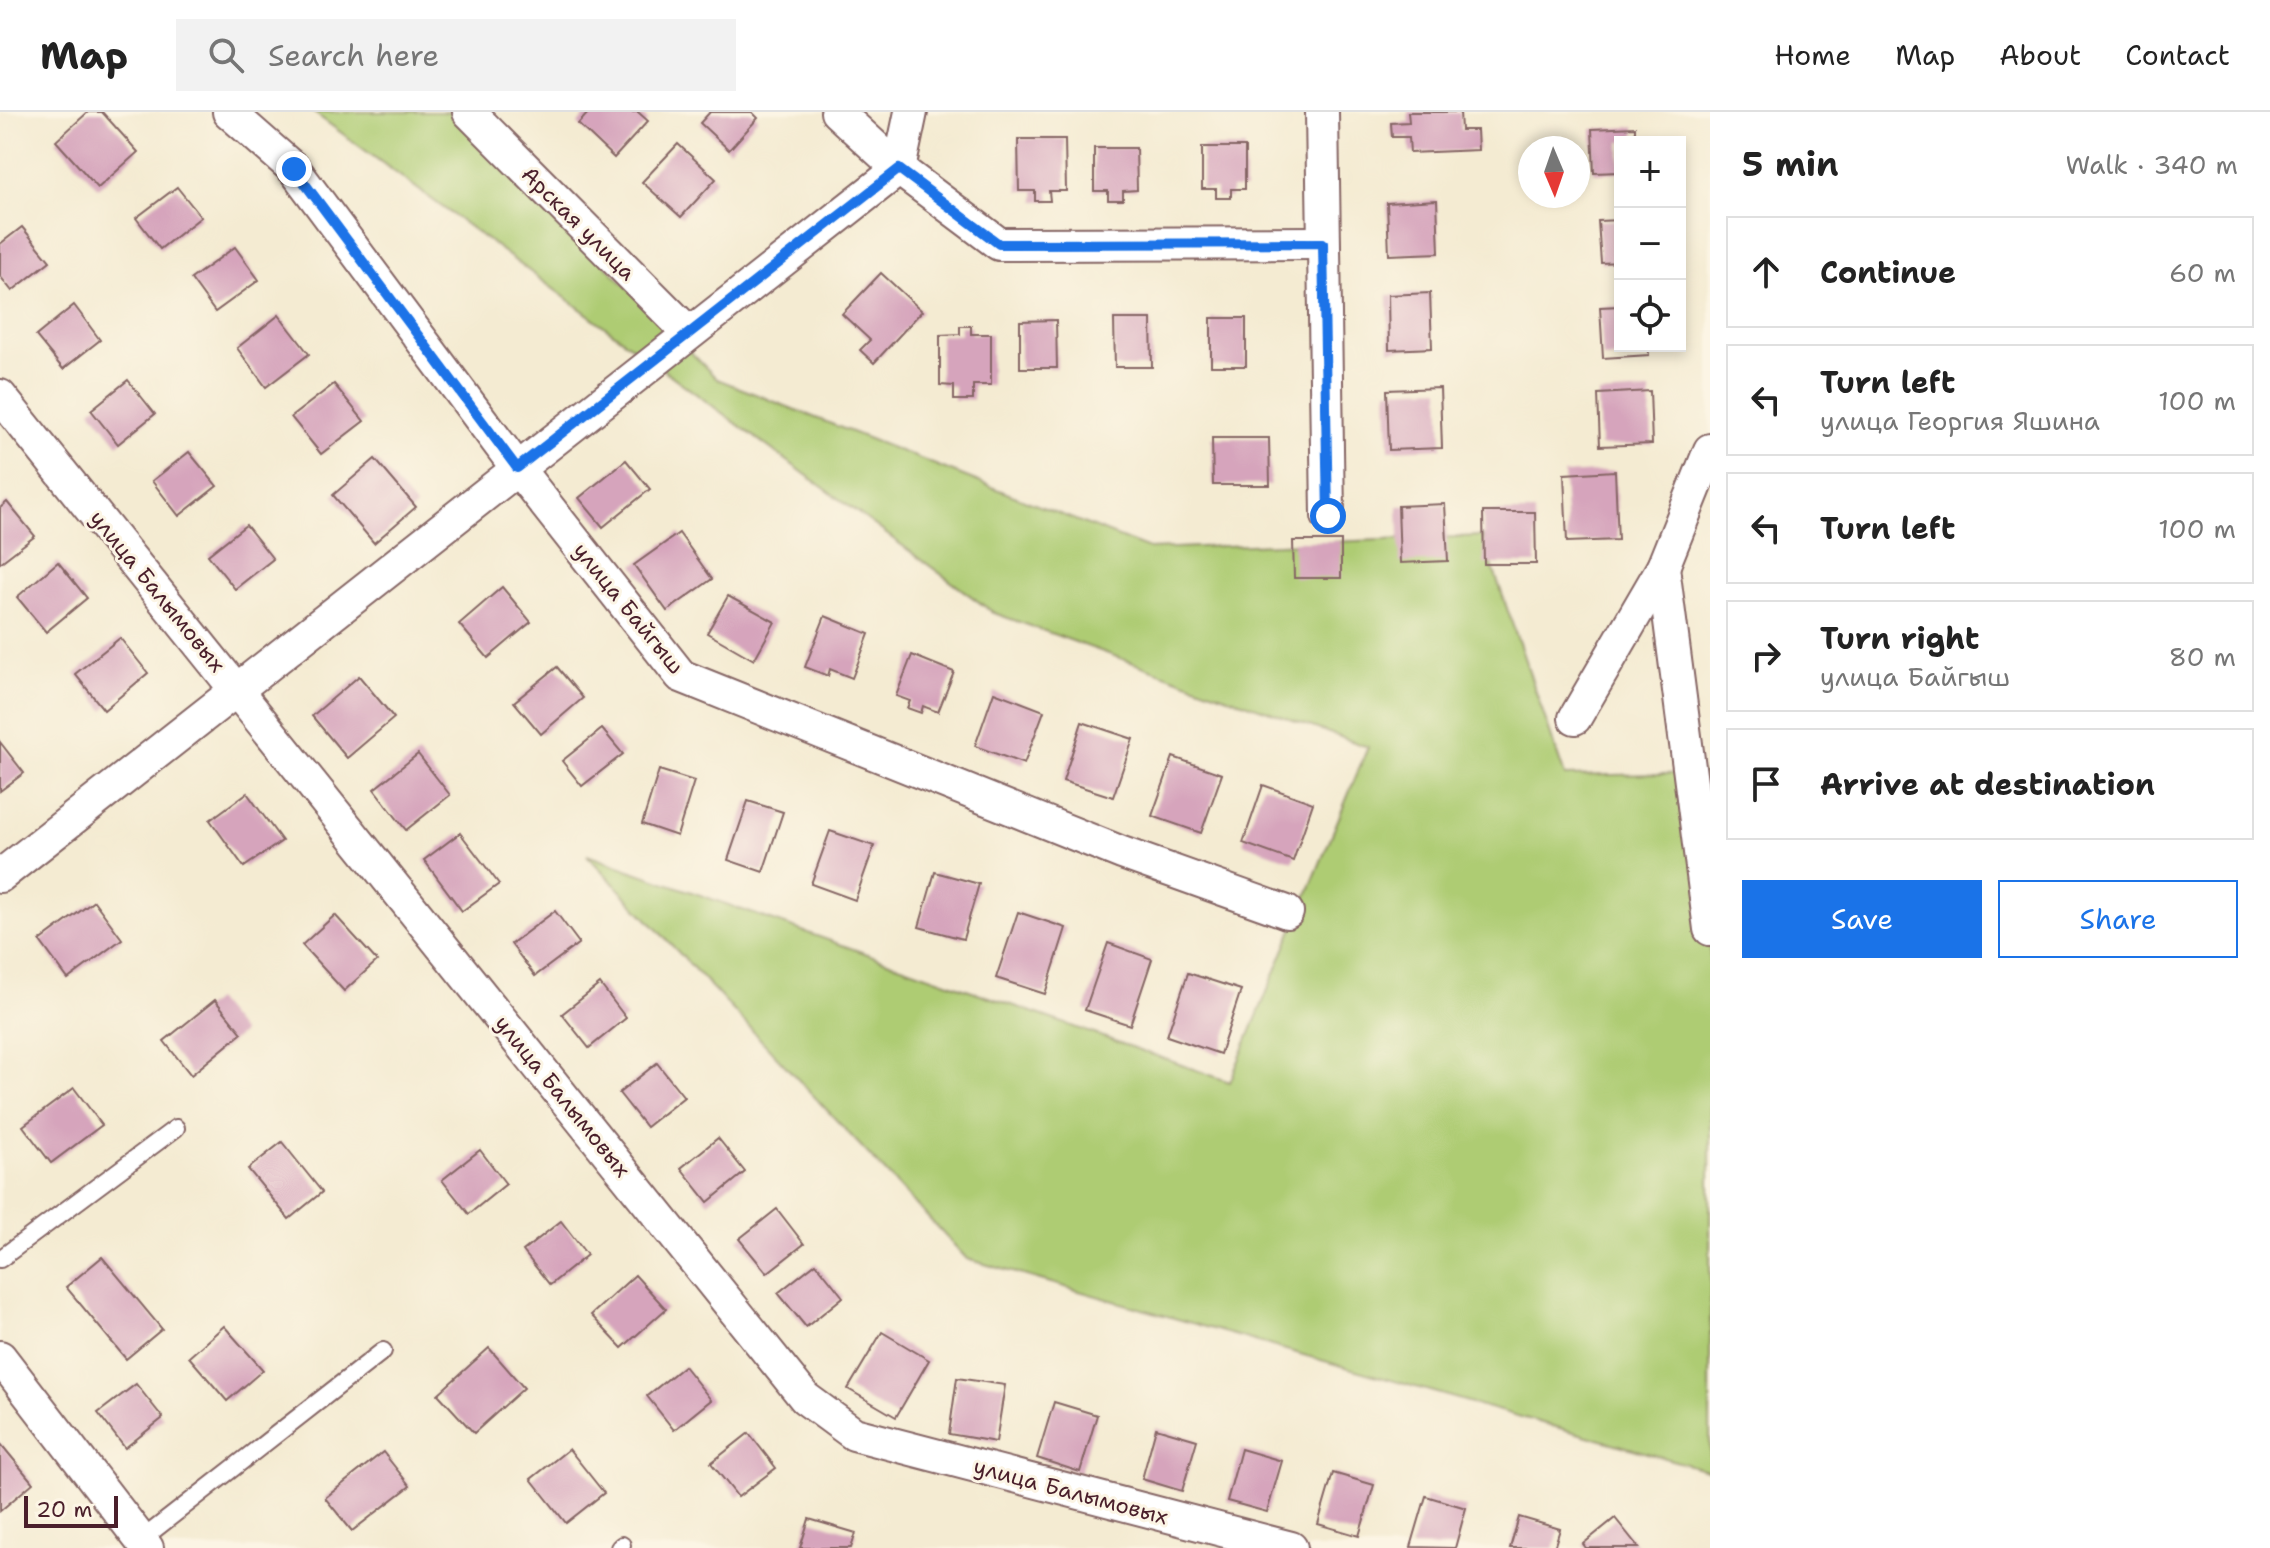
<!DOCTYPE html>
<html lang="en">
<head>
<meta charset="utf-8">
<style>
  body { margin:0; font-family:"Shantell Sans",sans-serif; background:#f2f2f2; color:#222 }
  .controls { position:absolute; right:24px; top:24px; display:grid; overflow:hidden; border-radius:0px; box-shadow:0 4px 12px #0003 }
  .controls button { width:72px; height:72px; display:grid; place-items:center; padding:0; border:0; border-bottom:2px solid #e0e0e0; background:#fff; color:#222; font:40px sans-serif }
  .compass { position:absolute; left:1518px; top:24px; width:72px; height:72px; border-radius:50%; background:#fff; box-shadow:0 4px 12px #0003; rotate:178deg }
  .scale { position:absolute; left:24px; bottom:20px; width:94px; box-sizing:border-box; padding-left:8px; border:4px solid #4a1f2b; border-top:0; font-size:22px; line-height:28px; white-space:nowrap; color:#4a1f2b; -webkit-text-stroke:6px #fcf5e5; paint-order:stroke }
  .stop { position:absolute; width:24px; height:24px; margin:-18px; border:6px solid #1a73e8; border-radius:50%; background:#fff }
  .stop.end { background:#1a73e8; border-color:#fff; box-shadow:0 2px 8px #0008 }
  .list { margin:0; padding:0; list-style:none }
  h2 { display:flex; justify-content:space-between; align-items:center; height:104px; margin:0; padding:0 32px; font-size:34px }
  h2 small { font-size:26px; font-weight:400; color:#767676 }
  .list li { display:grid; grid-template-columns:52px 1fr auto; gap:24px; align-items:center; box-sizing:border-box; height:112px; margin:0 16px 16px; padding:0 16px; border:2px solid #e0e0e0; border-radius:0px }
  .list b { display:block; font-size:30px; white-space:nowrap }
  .list p { margin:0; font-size:26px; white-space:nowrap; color:#767676 }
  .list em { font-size:26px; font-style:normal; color:#767676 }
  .actions { display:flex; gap:16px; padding:24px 32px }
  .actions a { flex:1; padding:18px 0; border:2px solid #1a73e8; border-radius:0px; text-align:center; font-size:28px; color:#1a73e8 }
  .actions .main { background:#1a73e8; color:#fff }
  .icon { flex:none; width:44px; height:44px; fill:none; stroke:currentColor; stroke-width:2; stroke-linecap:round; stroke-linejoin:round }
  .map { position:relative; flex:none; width:1710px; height:1436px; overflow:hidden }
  header { display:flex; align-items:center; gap:48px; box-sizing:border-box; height:112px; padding:0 40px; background:#fff; border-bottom:2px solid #e0e0e0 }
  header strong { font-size:38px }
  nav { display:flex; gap:44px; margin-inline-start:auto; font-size:28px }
  .search { width:560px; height:72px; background:#f2f2f2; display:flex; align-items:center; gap:20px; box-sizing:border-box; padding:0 28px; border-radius:0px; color:#767676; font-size:30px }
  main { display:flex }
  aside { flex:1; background:#fff }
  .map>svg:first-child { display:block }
  .green { fill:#aecc73; stroke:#7c764f; stroke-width:2 }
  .building { fill:#d6a4bc }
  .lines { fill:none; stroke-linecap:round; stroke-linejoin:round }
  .service-casing { stroke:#866665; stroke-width:20 }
  .minor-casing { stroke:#866665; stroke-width:36 }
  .service { stroke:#fff; stroke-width:16 }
  .minor { stroke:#fff; stroke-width:32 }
  .route { stroke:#1a73e8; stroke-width:10 }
  .labels { text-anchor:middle; stroke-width:6; stroke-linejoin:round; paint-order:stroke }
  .street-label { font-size:22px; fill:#4a1f2b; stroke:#fcf5e5 }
</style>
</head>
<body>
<header>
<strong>Map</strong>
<div class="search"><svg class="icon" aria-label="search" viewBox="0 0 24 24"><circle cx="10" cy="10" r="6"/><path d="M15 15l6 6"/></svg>Search here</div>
<nav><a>Home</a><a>Map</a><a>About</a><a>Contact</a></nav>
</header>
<main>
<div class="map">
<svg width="1710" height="1436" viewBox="0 0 1710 1436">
  <rect width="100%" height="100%" fill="#fcf5e5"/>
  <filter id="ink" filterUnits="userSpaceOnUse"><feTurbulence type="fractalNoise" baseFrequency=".0125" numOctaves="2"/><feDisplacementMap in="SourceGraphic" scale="16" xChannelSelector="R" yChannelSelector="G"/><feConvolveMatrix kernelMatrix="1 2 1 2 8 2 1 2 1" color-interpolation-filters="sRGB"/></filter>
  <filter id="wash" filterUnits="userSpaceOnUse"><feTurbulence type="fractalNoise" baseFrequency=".006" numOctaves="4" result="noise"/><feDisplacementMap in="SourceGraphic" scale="32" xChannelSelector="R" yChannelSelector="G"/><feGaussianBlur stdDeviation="1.8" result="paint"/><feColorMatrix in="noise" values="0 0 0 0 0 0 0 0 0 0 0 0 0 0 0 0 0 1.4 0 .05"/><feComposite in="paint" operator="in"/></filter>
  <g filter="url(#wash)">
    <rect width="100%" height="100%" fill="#f4ebd2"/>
    <path class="green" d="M313,0H455L717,267L1149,437L1482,424L1565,664L1710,661V1359L967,1147L587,743L1230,970L1368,635L994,501Z"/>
    <g id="blocks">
      <g class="building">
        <path d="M88,0H102L138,40L98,76L56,29Z"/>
        <path d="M589,0H638L648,9L614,46L578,12Z"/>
        <path d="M710,0H752L758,6L729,38L700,11Z"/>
        <path d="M1408,0H1460L1461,18H1477L1478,38L1410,41L1409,25H1392L1391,11L1409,10Z"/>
        <path d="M1635,15V30H1620V60L1594,61L1592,17Z"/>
        <path d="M1018,27H1065L1066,79H1049L1050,89H1035V79H1019Z"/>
        <path d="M678,32L716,67L681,105L642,70Z"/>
        <path d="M1202,35H1245V77H1231V86H1216V77H1202Z"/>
        <path d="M1094,36H1136L1137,78L1123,79V88H1108V79H1094Z"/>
        <path d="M177,75L201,105L160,137L136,106Z"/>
        <path d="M1437,88L1439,141L1389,143L1387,91Z"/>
        <path d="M1620,108V150L1601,151L1598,109Z"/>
        <path d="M22,115L50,149L12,179L0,164V132Z"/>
        <path d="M235,135L259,168L215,200L191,167Z"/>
        <path d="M881,161L922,199L874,251L860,238L870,228L842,202Z"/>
        <path d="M1430,181L1432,236L1389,238L1388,183Z"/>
        <path d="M74,193L100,228L63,257L36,224Z"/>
        <path d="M1620,194V234H1648L1649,243L1603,246L1600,195Z"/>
        <path d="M279,203L309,242L266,275L237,236Z"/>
        <rect x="1211" y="206" width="35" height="48"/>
        <path d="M1114,207H1151L1152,255H1115Z"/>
        <path d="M1056,208L1057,256H1020V209Z"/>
        <path d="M960,214H971V222H991V273H973V288H954V274L940,273V223L960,222Z"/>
        <path d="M128,268L155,302L118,332L91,298Z"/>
        <path d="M334,272L364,309L321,342L291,305Z"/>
        <path d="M1440,276L1442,336L1389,338L1387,278Z"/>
        <path d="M1650,279L1652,332L1600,334L1598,282Z"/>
        <path d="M1212,326H1269L1270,373H1213Z"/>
        <path d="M189,340L217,374L179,404L152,369Z"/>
        <path d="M375,347L416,395L374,431L333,383Z"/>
        <path d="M626,348L650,377L603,415L579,386Z"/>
        <path d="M1615,359L1618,428L1567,430L1564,362Z"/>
        <path d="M7,390L35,424L0,451V396Z"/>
        <path d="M1445,392L1448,449L1400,451L1398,394Z"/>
        <path d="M1483,400H1535L1536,452H1484Z"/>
        <path d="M246,413L273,447L235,477L208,443Z"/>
        <path d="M679,421L712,467L667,499L634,453Z"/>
        <path d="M1293,429H1341V466H1294Z"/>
        <path d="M58,450L87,486L46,520L17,485Z"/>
        <path d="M502,475L531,510L488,546L459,512Z"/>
        <path d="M728,484L775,510L754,548L707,521Z"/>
        <path d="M825,504L869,522L852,566L830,557L828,564L805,555Z"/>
        <path d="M120,526L148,561L104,598L75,562Z"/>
        <path d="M912,543L954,560L938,600L923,594L921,601L907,596L910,589L896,584Z"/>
        <path d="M557,555L583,586L541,622L514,590Z"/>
        <path d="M359,564L394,606L347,646L312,604Z"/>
        <path d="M994,580L1044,599L1024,652L975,634Z"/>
        <path d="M1082,610L1133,627L1113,685L1063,669Z"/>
        <path d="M602,617L623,642L582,674L562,649Z"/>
        <path d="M0,630L24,661L0,679Z"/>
        <path d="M418,642L450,683L406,718L374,677Z"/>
        <path d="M1173,645L1222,662L1201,721L1152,704Z"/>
        <path d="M659,658L694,669L677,724L642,712Z"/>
        <path d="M1263,673L1313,691L1293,749L1243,731Z"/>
        <path d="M247,681L282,729L244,755L210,708Z"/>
        <path d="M748,689L783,700L763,760L728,748Z"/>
        <path d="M830,719L874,734L855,788L811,772Z"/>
        <path d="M460,721L499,772L462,799L424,748Z"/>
        <path d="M935,760L979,772L963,827L919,815Z"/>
        <path d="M94,789L122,827L68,867L40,829Z"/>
        <path d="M555,799L579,831L535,864L511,832Z"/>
        <path d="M1018,800L1066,816L1045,882L996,866Z"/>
        <path d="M335,803L377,849L344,879L302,833Z"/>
        <path d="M1108,831L1152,847L1130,913L1085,898Z"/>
        <path d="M1188,861L1241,878L1220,942L1167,924Z"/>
        <path d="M600,872L626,906L589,936L562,902Z"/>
        <path d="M215,888L242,921L191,963L164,929Z"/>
        <path d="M657,951L684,985L646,1015L619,981Z"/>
        <path d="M74,976L102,1013L51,1051L23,1014Z"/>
        <path d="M718,1026L745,1060L708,1090L681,1056Z"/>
        <path d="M282,1030L322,1080L289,1107L248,1057Z"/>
        <path d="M480,1038L506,1072L469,1102L442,1068Z"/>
        <path d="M777,1097L804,1132L767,1161L739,1127Z"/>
        <path d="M561,1109L587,1143L550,1173L523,1139Z"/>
        <path d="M102,1145L162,1217L126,1247L66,1175Z"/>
        <path d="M816,1151L843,1185L806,1215L778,1181Z"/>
        <path d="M635,1163L666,1197L622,1236L591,1203Z"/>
        <path d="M224,1214L263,1258L227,1289L189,1245Z"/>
        <path d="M882,1220L929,1248L896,1305L848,1277Z"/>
        <path d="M489,1236L524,1276L474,1321L438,1282Z"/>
        <path d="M684,1254L711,1288L674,1318L647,1284Z"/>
        <path d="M957,1266L1005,1273L996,1330L949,1322Z"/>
        <path d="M136,1272L163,1306L125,1336L98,1301Z"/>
        <path d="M1054,1290L1097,1303L1080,1360L1037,1346Z"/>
        <path d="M1156,1316L1197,1328L1182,1379L1142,1367Z"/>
        <path d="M749,1321L776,1356L738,1385L711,1351Z"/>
        <path d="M0,1331L33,1371L0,1399Z"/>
        <path d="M569,1337L604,1381L566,1411L531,1367Z"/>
        <path d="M1241,1337L1282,1349L1267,1400L1227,1389Z"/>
        <path d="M383,1340L410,1374L352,1419L325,1386Z"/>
        <path d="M1333,1361L1374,1373L1359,1424L1318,1412Z"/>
        <path d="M1426,1384L1466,1396L1455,1436L1411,1435Z"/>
        <path d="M1519,1405L1560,1417L1554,1436H1510Z"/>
        <path d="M1615,1406L1639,1436H1586L1583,1432Z"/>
        <path d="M809,1407L856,1421L851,1436H800Z"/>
      </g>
    </g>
  </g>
  <g filter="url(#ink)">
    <use href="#blocks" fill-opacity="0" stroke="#866665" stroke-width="2"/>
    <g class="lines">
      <defs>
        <g id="service">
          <path d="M0,1147L176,1016"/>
          <path d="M141,1428L383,1239"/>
          <path d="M619,1436L622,1433"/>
        </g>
        <g id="minor">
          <path d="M229,0L294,57L517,356L681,564L1122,741L1287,800"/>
          <path d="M469,0L689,221"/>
          <path d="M837,0L899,57L999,132L1323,131"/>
          <path d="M1322,0L1328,404"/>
          <path d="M899,57L911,0"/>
          <path d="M0,284L805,1286L854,1322L1291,1436"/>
          <path d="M1663,455L1710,817"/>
          <path d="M1575,606L1663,455L1710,338"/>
          <path d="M0,764L899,57"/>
          <path d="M0,1245L147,1436"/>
        </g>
      </defs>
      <use href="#service" class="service-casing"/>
      <use href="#minor" class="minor-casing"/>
      <use href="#service" class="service"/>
      <use href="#minor" class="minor"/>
    </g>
  </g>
  <g class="lines" filter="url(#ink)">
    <path class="route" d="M294,57L517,356L899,57L999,132L1323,131L1328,404"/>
  </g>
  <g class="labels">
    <g class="street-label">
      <text transform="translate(579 111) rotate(45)" y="8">Арская улица</text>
      <text transform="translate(158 479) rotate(51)" y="8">улица Балымовых</text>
      <text transform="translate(629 496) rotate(51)" y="8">улица Байгыш</text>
      <text transform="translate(563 984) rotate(51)" y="8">улица Балымовых</text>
      <text transform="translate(1071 1379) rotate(15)" y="8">улица Балымовых</text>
    </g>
  </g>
</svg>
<div class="controls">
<button>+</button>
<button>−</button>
<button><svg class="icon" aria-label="locate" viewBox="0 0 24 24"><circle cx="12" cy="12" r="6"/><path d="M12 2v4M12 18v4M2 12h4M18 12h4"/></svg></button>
</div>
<svg class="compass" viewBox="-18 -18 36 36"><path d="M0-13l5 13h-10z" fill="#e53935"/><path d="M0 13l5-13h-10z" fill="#767676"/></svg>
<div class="scale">20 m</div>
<div class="stop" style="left:1328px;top:404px"></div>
<div class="stop end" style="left:294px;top:57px"></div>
</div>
<aside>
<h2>5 min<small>Walk · 340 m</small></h2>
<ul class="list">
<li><svg class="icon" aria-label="ahead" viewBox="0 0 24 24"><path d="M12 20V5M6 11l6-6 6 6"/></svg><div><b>Continue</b></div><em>60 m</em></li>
<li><svg class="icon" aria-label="left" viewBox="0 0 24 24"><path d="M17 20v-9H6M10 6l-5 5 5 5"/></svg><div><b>Turn left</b><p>улица Георгия Яшина</p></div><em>100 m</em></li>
<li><svg class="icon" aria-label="left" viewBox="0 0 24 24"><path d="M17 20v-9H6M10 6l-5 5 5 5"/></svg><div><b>Turn left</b></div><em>100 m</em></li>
<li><svg class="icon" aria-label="right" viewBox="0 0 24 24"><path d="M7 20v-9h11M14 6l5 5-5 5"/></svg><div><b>Turn right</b><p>улица Байгыш</p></div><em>80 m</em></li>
<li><svg class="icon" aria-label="arrive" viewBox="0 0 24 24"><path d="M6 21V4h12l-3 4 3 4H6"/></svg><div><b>Arrive at destination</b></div></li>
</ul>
<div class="actions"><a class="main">Save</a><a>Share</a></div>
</aside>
</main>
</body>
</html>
